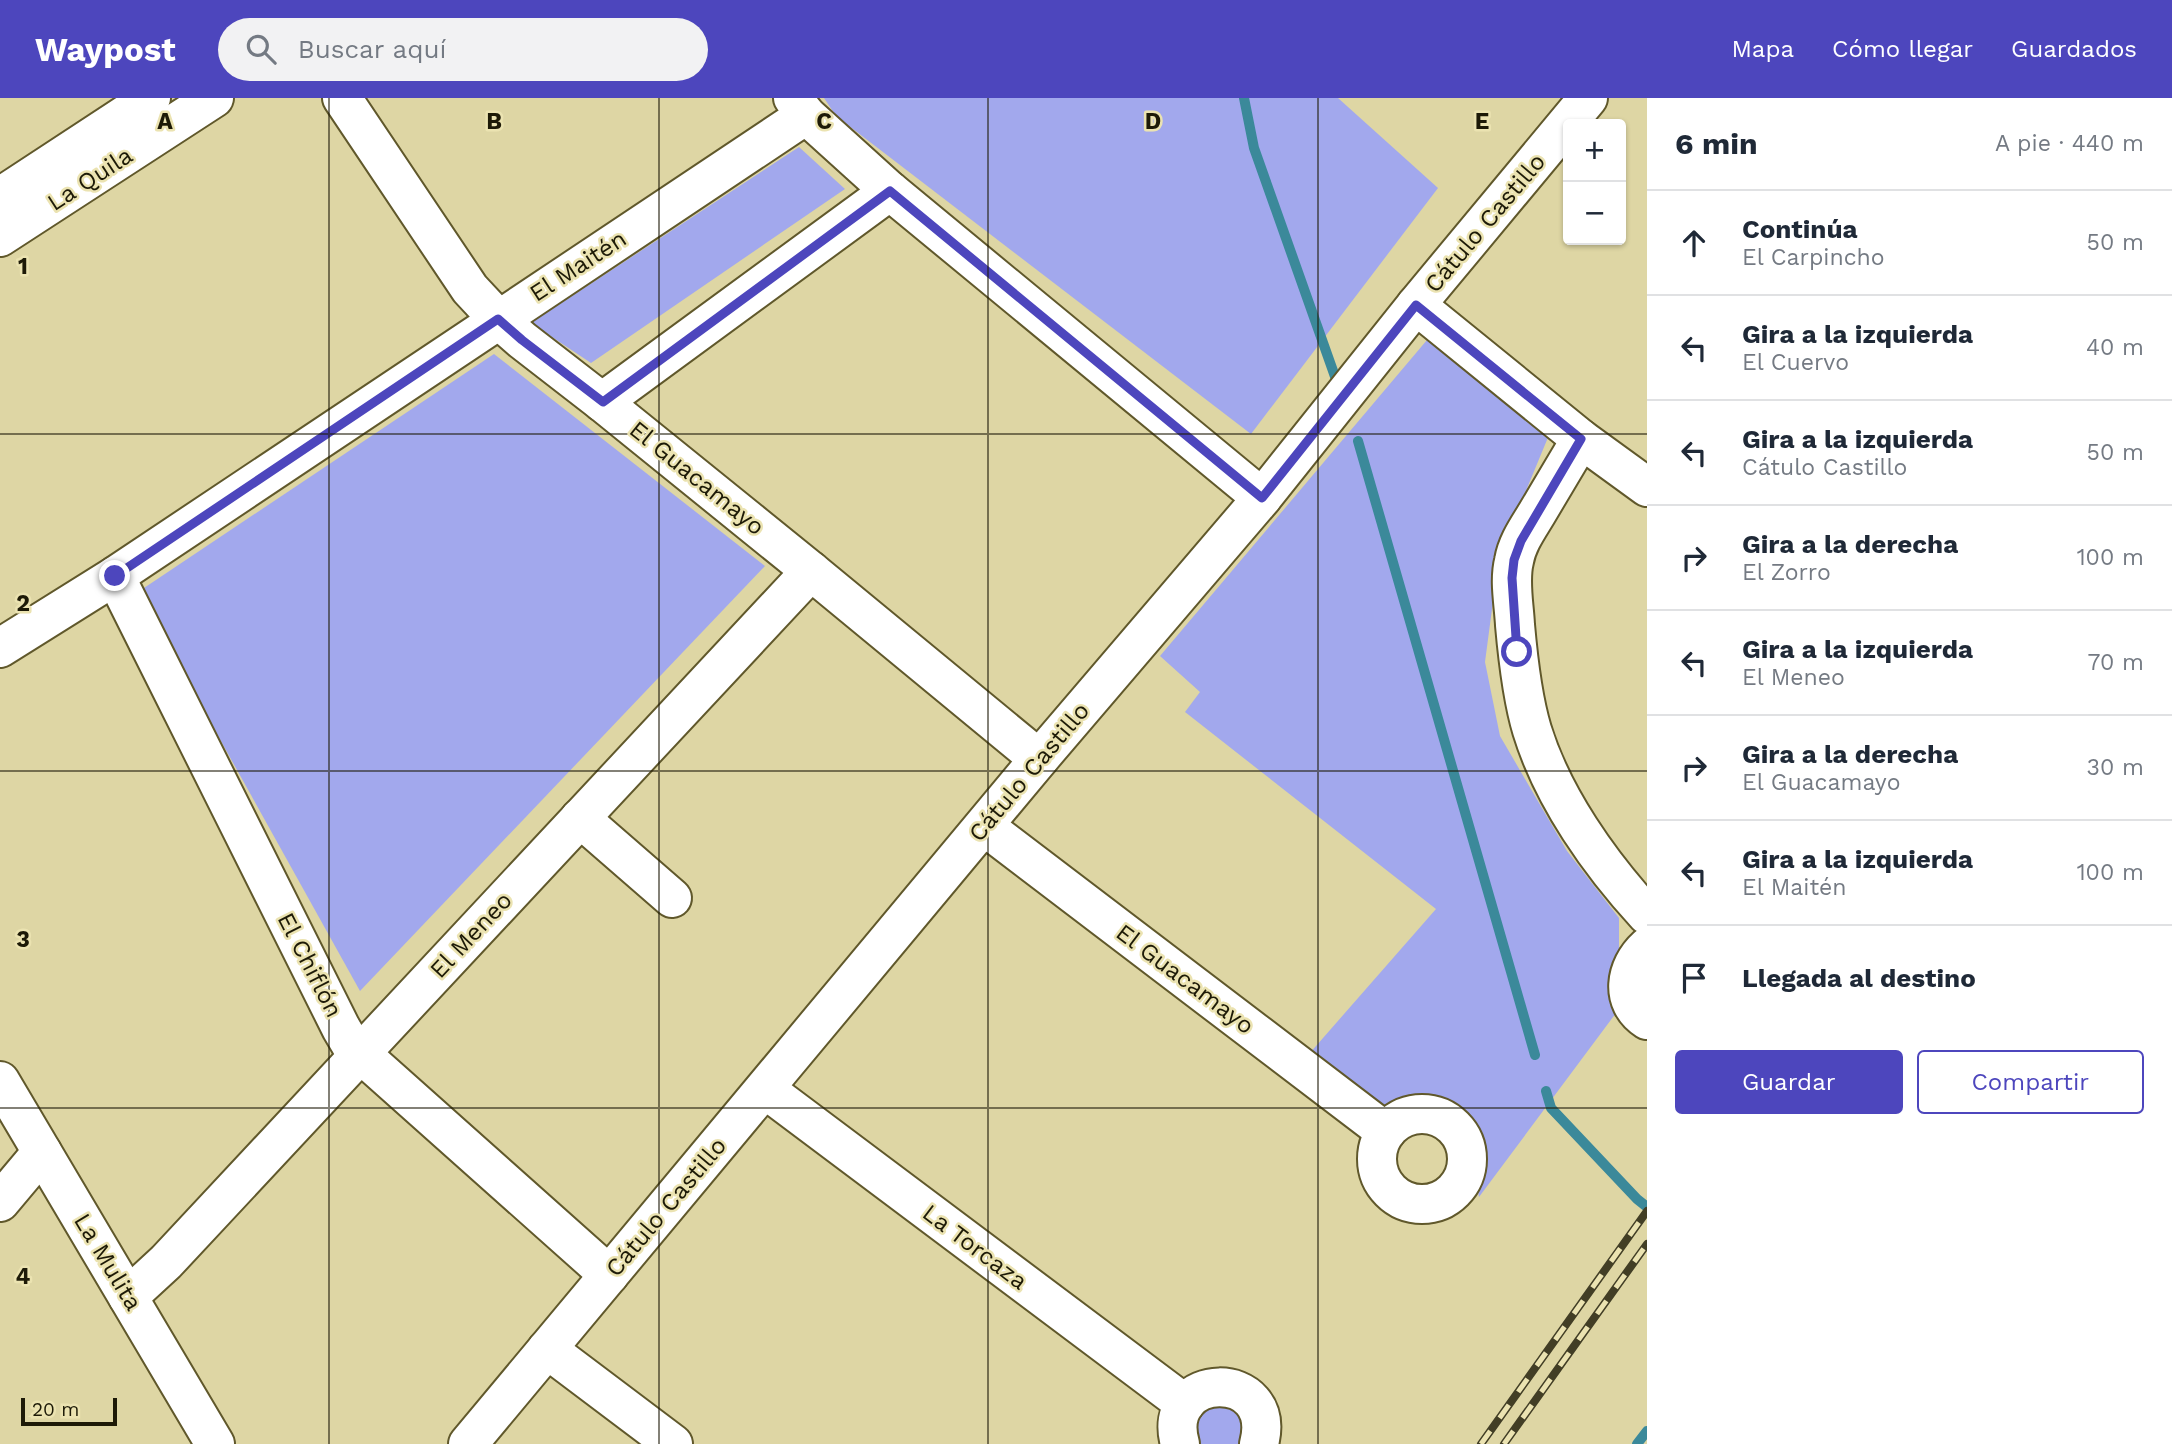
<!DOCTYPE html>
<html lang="es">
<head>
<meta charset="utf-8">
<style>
  body { margin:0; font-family:"Work Sans",sans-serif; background:#f2f2f3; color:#1f2937 }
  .controls { position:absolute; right:21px; top:21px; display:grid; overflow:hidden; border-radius:7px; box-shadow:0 2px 5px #0004 }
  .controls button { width:63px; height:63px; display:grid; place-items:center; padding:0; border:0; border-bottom:2px solid #e0e1e3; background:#fff; color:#1f2937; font:35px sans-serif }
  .scale { position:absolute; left:21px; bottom:18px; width:96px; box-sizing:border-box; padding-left:7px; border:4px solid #1d1a07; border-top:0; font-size:19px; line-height:24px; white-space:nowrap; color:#1d1a07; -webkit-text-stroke:5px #ebe3b1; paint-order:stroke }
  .stop { position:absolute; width:21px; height:21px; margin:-16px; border:5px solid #4d46bd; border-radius:50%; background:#fff }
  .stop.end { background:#4d46bd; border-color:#fff; box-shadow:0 2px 7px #0008 }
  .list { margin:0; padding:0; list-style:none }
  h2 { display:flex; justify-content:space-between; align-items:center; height:91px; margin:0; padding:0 28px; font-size:30px }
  h2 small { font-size:23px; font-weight:400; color:#747a83 }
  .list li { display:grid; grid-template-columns:46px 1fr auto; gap:21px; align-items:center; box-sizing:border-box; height:105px; padding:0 28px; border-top:2px solid #e0e1e3 }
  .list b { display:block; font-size:26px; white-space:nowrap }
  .list p { margin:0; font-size:23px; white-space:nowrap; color:#747a83 }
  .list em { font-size:23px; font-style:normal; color:#747a83 }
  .actions { display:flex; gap:14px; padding:21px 28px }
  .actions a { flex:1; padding:16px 0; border:2px solid #4d46bd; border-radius:7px; text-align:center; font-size:24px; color:#4d46bd }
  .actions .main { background:#4d46bd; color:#fff }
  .icon { flex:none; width:38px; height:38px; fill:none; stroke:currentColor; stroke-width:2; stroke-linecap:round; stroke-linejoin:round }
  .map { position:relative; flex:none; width:1647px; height:1346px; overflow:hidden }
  header { display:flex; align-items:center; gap:42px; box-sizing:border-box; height:98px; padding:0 35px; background:#4d46bd; color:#fff }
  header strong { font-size:33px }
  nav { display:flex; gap:38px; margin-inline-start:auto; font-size:24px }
  .search { width:490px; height:63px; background:#f2f2f3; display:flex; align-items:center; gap:18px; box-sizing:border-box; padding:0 24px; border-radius:38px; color:#747a83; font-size:26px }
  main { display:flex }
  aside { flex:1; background:#fff }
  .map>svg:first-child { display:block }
  .green { fill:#a2a8ed }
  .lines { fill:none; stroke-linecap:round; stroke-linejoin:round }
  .stream { stroke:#3b899a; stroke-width:10 }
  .minor-casing { stroke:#60582b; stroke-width:42 }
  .major-casing { stroke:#60582b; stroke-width:42 }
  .minor { stroke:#fff; stroke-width:38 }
  .major { stroke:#fff; stroke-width:38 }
  .rail-casing { stroke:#423e25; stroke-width:8 }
  .rail { stroke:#ebe3b1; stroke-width:5; stroke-dasharray:16; stroke-linecap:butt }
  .route { stroke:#4d46bd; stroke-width:9 }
  .grid { fill:none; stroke:#1d1a07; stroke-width:2; stroke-opacity:0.55 }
  .labels { text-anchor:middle; stroke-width:5; stroke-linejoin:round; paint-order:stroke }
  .street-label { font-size:24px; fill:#1d1a07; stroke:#ebe3b1 }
  .grid-label { font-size:23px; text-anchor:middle; font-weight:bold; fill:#1d1a07; stroke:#ebe3b1; stroke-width:5; stroke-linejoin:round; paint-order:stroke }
</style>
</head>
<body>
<header>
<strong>Waypost</strong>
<div class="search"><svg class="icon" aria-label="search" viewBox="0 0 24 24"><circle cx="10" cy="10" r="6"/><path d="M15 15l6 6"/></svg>Buscar aquí</div>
<nav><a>Mapa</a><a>Cómo llegar</a><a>Guardados</a></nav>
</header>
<main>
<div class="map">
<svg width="1647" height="1346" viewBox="0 0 1647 1346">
  <rect width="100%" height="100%" fill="#ded6a4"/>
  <g class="green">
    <path d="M824,0H1338L1438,90L1251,336L836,18Z"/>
    <path d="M799,49L845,91L591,265L531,225Z"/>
    <path d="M1427,242L1549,337L1499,458L1485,564L1500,638L1567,753L1619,820V911L1479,1099C1476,1074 1473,1014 1439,1011C1425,1010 1410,1017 1396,1012C1372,1005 1331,971 1309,956L1436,811L1185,614L1200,594L1160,558Z"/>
    <path d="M494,256L765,468L360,893L138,494Z"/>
    <path d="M1201,1307L1241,1308L1248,1346H1193Z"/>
  </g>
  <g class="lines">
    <g class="stream">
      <path d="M1244,0L1254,50L1338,287"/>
      <path d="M1358,343L1535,957"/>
      <path d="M1546,993L1551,1010L1637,1101L1647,1109"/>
      <path d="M1637,1346L1647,1333"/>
    </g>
    <defs>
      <g id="minor">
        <path d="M342,0L470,191L498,221L522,242L602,304L811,473L1039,661"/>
        <path d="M793,0L806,17L890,93L1262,400"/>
        <path d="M1416,207L1581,341L1647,389"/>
        <path d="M602,304L890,93"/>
        <path d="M1581,341C1566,366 1552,390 1537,415C1528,430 1517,445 1514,463C1509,483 1514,506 1515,527C1518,561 1522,599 1532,632C1553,700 1600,766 1647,817"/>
        <path d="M115,478L341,930L351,947L609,1177"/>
        <path d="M0,550L115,478L806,17"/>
        <path d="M580,720L672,800"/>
        <path d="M984,728L1386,1034"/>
        <path d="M1647,849C1625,869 1619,904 1647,922"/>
        <path d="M0,983L215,1346"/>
        <path d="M765,991L1185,1306"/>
        <circle cx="1422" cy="1061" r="45"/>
        <path d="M0,1104L42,1054"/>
        <path d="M128,1199L166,1164L811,473"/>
        <path d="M547,1251L673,1346"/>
        <path d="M468,1346L1039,661L1262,400L1416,207L1588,0"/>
        <path d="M1180,1346C1159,1272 1279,1269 1259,1346"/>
      </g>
      <g id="major">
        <path d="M0,99L151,0"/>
        <path d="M0,139L214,0"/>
      </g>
    </defs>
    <use href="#minor" class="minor-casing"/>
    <use href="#major" class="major-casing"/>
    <use href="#minor" class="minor"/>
    <use href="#major" class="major"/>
    <defs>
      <g id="rail">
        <path d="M1481,1346L1647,1113"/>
        <path d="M1504,1346L1647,1146"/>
      </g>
    </defs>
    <use href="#rail" class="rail-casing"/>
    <use href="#rail" class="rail"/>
  </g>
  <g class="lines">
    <path class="route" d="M115,478L498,221L522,242L603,304L890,93L1262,400L1416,207L1581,341L1521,443L1514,462L1512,480L1517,554"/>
  </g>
  <path class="grid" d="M329,0V1346M659,0V1346M988,0V1346M1318,0V1346M0,336H1647M0,673H1647M0,1010H1647"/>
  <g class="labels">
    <g class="street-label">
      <text transform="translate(90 81) rotate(-33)" y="8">La Quila</text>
      <text transform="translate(1485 125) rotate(-50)" y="8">Cátulo Castillo</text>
      <text transform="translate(578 168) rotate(-33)" y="8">El Maitén</text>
      <text transform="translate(697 380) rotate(39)" y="8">El Guacamayo</text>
      <text transform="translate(1029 674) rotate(-50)" y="8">Cátulo Castillo</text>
      <text transform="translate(471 837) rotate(-47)" y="8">El Meneo</text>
      <text transform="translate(310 867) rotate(63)" y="8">El Chiflón</text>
      <text transform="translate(1185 881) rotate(37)" y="8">El Guacamayo</text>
      <text transform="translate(666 1109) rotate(-50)" y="8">Cátulo Castillo</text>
      <text transform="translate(975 1149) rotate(37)" y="8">La Torcaza</text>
      <text transform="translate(108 1164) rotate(59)" y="8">La Mulita</text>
    </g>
  </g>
  <g class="grid-label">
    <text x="165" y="31">A</text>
    <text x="494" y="31">B</text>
    <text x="824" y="31">C</text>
    <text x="1153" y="31">D</text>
    <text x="1482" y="31">E</text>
    <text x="23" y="176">1</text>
    <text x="23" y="513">2</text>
    <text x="23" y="849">3</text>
    <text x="23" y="1186">4</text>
  </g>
</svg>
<div class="controls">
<button>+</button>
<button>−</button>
</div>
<div class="scale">20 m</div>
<div class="stop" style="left:1517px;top:554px"></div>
<div class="stop end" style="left:115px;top:478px"></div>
</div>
<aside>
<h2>6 min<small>A pie · 440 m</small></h2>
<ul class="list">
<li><svg class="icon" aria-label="ahead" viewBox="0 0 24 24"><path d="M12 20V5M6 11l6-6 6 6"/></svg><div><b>Continúa</b><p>El Carpincho</p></div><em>50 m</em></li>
<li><svg class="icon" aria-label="left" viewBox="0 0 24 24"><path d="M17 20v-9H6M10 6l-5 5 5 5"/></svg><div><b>Gira a la izquierda</b><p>El Cuervo</p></div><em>40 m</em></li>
<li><svg class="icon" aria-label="left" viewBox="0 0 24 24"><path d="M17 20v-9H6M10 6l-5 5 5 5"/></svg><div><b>Gira a la izquierda</b><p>Cátulo Castillo</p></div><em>50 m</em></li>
<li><svg class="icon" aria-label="right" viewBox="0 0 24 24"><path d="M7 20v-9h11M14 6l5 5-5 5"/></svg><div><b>Gira a la derecha</b><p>El Zorro</p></div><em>100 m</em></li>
<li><svg class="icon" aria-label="left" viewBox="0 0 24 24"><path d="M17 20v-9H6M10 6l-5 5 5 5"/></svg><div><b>Gira a la izquierda</b><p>El Meneo</p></div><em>70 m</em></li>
<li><svg class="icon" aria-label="right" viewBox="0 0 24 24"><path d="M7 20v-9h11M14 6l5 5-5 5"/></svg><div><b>Gira a la derecha</b><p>El Guacamayo</p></div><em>30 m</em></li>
<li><svg class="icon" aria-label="left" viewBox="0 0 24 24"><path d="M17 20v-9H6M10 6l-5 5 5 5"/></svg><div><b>Gira a la izquierda</b><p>El Maitén</p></div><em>100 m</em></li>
<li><svg class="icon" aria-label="arrive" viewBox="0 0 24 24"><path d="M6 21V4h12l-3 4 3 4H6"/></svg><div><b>Llegada al destino</b></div></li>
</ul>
<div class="actions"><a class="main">Guardar</a><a>Compartir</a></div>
</aside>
</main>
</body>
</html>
